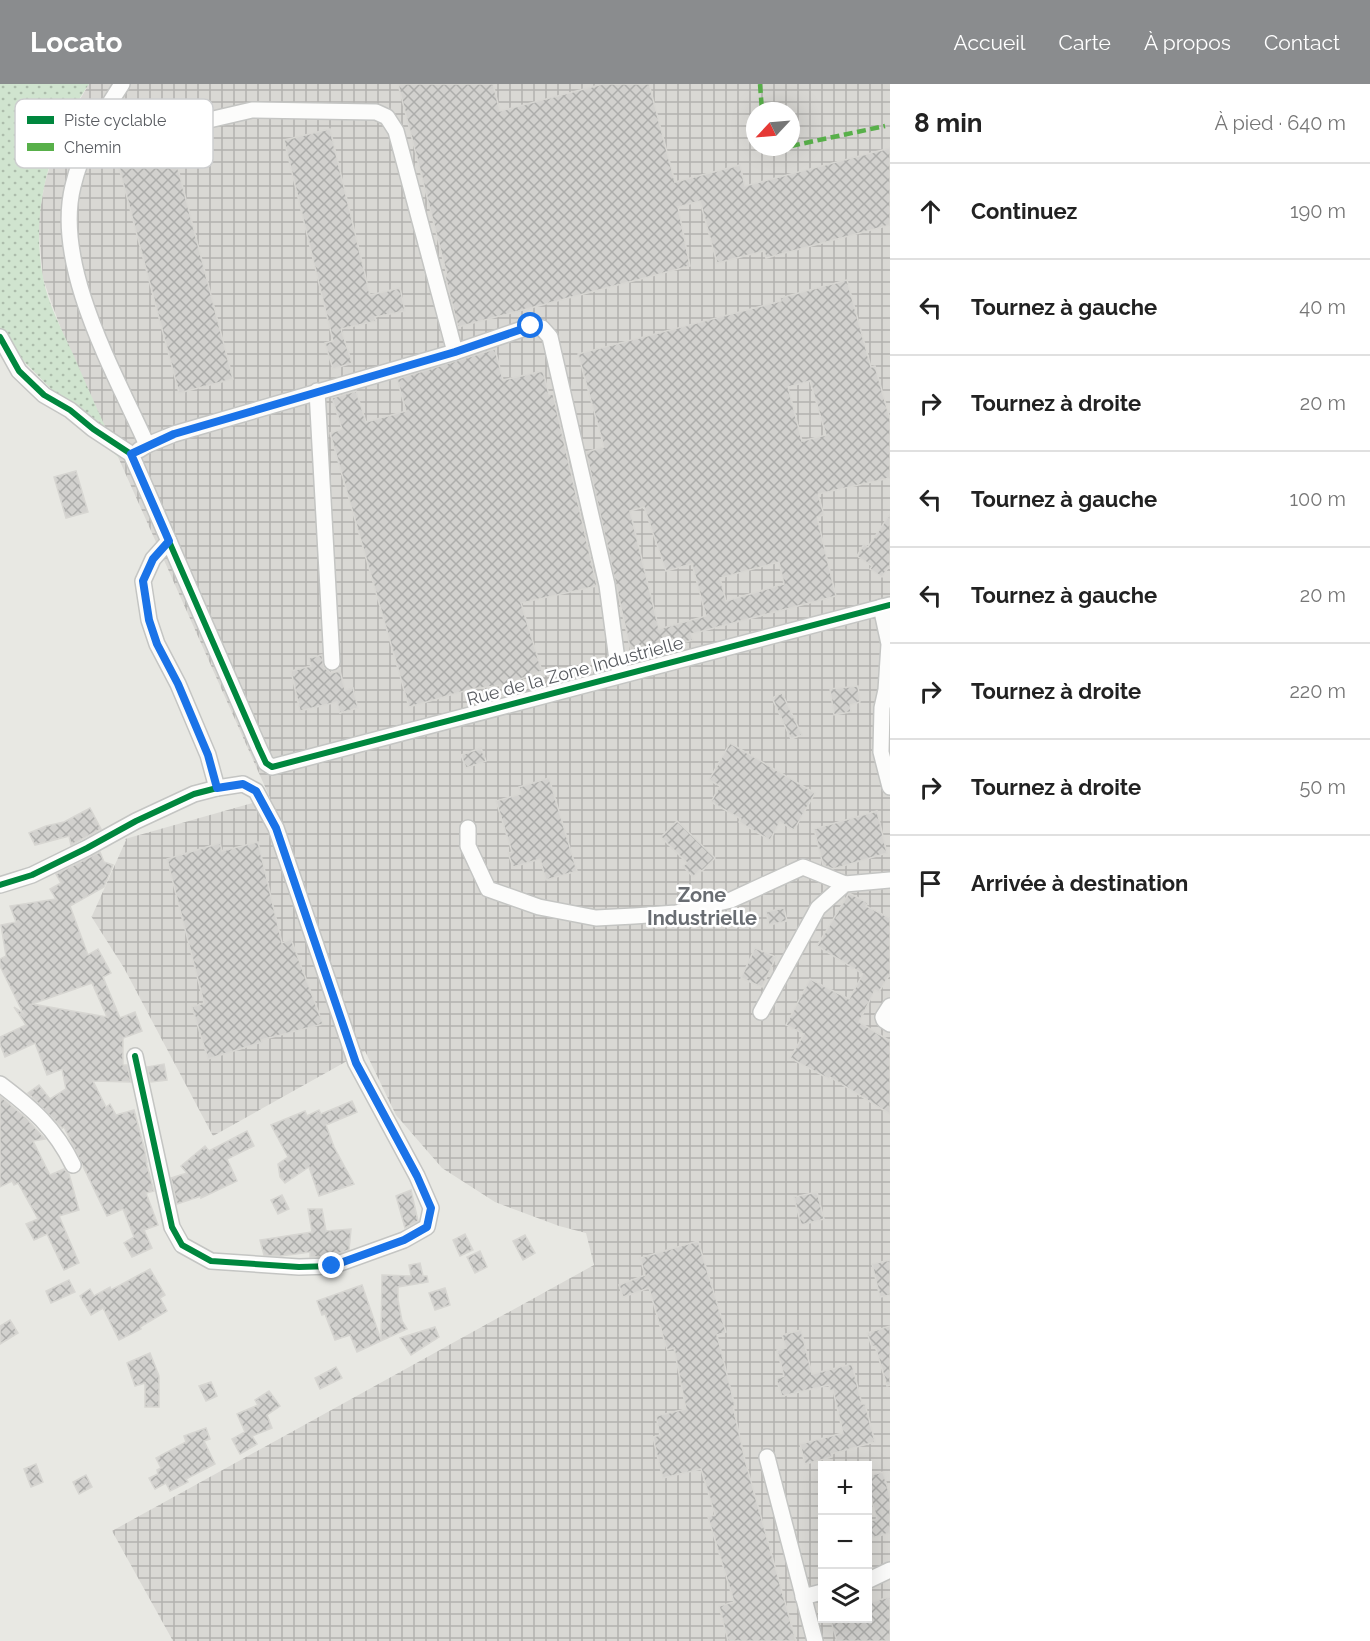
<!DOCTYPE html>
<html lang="fr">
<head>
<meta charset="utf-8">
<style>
  body { margin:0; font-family:Raleway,sans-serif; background:#f6f6f6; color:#222 }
  .controls { position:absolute; right:18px; bottom:18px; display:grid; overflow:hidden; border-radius:0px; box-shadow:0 6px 24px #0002 }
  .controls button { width:54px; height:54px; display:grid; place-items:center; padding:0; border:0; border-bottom:2px solid #e0e0e0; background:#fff; color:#222; font:30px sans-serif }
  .compass { position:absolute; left:746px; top:18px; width:54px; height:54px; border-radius:50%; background:#fff; box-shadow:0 6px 24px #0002; rotate:244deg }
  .stop { position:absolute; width:18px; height:18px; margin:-14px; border:4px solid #1a73e8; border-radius:50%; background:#fff }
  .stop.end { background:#1a73e8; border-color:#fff; box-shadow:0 2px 6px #0008 }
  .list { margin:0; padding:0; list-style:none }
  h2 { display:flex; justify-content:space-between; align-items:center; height:78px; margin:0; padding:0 24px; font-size:26px }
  h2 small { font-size:20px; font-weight:400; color:#767676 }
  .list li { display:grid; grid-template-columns:39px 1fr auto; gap:18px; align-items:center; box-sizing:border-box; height:96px; padding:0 24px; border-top:2px solid #e0e0e0 }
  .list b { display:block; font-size:22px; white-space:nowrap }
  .list em { font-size:20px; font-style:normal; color:#767676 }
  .icon { flex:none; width:33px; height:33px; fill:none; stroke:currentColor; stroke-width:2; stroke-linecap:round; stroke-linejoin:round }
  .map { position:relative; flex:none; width:890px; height:1557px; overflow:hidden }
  header { display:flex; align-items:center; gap:36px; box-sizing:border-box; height:84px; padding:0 30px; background:#8a8c8e; color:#fff }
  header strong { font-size:28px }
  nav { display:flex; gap:33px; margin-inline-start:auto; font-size:21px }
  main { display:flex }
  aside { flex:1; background:#fff }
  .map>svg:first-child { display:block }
  .industrial { fill:url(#industrial-grid); fill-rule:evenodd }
  .grass { fill:url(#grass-dots) }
  .building { fill:url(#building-cross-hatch); stroke:#d7d6d2; stroke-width:1.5; fill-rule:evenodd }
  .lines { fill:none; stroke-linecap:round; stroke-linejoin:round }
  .minor-casing { stroke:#c4c5c3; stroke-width:18 }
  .minor { stroke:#fcfcfb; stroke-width:15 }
  .quiet { stroke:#58b04a; stroke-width:4.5; stroke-dasharray:9 4.5; stroke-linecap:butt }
  .cycleway-casing { stroke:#fff; stroke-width:10 }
  .cycleway { stroke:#00873e; stroke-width:6 }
  .route { stroke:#1a73e8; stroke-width:8 }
  .labels { text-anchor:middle; stroke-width:5; stroke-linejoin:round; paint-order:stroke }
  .street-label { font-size:18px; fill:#585b60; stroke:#fff }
  .neighbourhood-label { font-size:20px; font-weight:bold; fill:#696d72; stroke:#fff }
  .key { fill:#fff; stroke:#cdcecf; stroke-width:1.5 }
  .key-label { font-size:16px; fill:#585b60 }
</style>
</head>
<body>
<header>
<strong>Locato</strong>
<nav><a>Accueil</a><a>Carte</a><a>À propos</a><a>Contact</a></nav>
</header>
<main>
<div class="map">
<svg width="890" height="1557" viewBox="0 0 890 1557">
  <defs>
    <pattern id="industrial-grid" width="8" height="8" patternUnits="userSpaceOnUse" patternTransform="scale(1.5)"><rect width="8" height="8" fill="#d9d8d4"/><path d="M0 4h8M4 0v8" fill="none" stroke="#b3b2af"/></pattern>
    <pattern id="grass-dots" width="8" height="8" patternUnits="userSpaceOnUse" patternTransform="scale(1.5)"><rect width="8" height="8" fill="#d0e4cf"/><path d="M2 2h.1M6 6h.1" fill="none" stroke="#acbcab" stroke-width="1.8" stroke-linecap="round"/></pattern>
    <pattern id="building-cross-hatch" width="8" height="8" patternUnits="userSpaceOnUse" patternTransform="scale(1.5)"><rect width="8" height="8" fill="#d2d1ce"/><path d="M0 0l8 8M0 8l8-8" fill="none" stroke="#adadab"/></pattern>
  </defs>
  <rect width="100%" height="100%" fill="#e8e8e3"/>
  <path class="industrial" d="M89,0H890V1557H173L112,1447L594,1181L586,1149L559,1142L495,1118L442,1084L396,1031L365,967L213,1052L124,884L91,832H92L126,756L125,755L270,714L61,245L43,195L38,138L45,98L61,48ZM755,27H791V63H755ZM822,1382H868V1534H822Z"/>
  <path class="grass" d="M0,0H89C50,56 30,126 43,194C48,220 62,246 73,270C88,305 104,340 119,374L0,253Z"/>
  <g class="building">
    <path d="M398,0H493L500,27L603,0H649L675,98L740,81L745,102L890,64V141L766,174L764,167L717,179L700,117L678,123L690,182L458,243L445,192L447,191Z"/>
    <path d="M330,45L370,211L400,204L405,227L375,233L376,237L341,245L352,279L333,285L325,259L333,257L284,56Z"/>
    <path d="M171,58L233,295L179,309L116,72Z"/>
    <path d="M847,196L871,283L875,282L890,335V394L818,410L824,431L817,433L836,512L691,550L693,556L632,572L586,368L604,363L578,270L781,217L780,214ZM810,297L826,351L802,357L788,303ZM644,423L666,487L692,480L706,532L659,545L630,427ZM779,478L784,500L726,517L720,494Z"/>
    <path d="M495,265L503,296L543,287L549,311L553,310L597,502L521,519L542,587L504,601L471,605L409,623L330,349L342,345L332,314L356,307L366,338L406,327L397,295Z"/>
    <path d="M76,387L88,428L66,434L54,393Z"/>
    <path d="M890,430V481L882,493L870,485L872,482L857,472L864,460L868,463Z"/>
    <path d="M322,571L324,583L327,586L331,589L340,587L345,606L353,604L358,624L340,629L337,618L300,627L291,587L311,582L309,574Z"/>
    <path d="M858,602L860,618L850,621L851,628L834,631L830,605Z"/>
    <path d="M782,609L802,651L791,655L772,614Z"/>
    <path d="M730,659L815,709L794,746L780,738L770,756L739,738L741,735L711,718L720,702L709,696Z"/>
    <path d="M481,664L486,677L466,684L461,671Z"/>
    <path d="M549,694L577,787L546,796L540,775L513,783L508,769L512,768L496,717L521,710L519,703Z"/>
    <path d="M90,724L101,745L71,761L69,752L35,761L29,749L46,742L64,738Z"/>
    <path d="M877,727L887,769L833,785L823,781L814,745Z"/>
    <path d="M677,737L715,774L702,787L700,786L693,793L683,782L687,779L661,753Z"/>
    <path d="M258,758L282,859L291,855L323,940L261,956L262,958L208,975L192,923L204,919L167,775L220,759L222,767Z"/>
    <path d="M100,768L104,778L113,781L104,803L70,822L88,871L98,865L111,889L103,893L120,934L135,928L142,947L123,954V981H127L131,998L93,997L106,1023L110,1020L116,1031L134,1026L144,1063L147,1078H146L154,1107L146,1109L158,1141L144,1146L152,1164L132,1173L124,1159L134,1153L123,1125L107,1132L64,1043L62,1044L28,1009L39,1001L50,1015L66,1005L62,985L47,991L35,959L5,973L0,960V953L26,941L14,923L23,929L0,882V875L6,872L1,841L16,838L10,822L56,815L50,805L61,799L56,790ZM92,899L107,933L32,920Z"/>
    <path d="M849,809L868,819L866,822L890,834V890L879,908L875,906L859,938L890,957V1030L830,993L829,995L790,974L804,950L786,941L810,895L849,915L863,890L817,862Z"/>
    <path d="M784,824L787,837L769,841L766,828Z"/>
    <path d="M755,864L776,873L762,903L741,894Z"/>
    <path d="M164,980L167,996L151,998L147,983Z"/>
    <path d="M0,1012L26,1034L45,1055L33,1057L50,1091L64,1085L69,1090L79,1126L59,1132L79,1179L64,1186L47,1150L34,1156L26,1140L38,1135L18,1099L14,1101L12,1097L0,1103Z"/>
    <path d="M352,1017L357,1028L326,1041L334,1063L354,1100L319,1112L309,1083L285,1099L280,1093L278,1080L288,1073L271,1041L305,1027L307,1032L319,1026L321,1030Z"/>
    <path d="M247,1047L254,1062L227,1075L237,1097L201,1114V1112L177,1120L171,1094L187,1089L181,1082L205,1062L209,1067Z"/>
    <path d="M411,1106L418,1137L405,1144L396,1112Z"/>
    <path d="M817,1108L824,1135L801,1141L794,1113Z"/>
    <path d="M282,1111L289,1125L278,1130L271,1116Z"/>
    <path d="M308,1125H322L326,1147L351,1145L349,1166L330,1172L310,1173V1168L281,1172L264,1171L260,1156L312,1148Z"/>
    <path d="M465,1150L473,1166L460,1172L453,1156Z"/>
    <path d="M525,1151L535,1169L523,1176L513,1157Z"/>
    <path d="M698,1157L726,1248L717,1251L735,1322H733L745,1376L796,1557H728L719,1522L734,1518L708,1433L715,1431L701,1385L663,1394L657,1371L653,1353L660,1351L656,1332L686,1325L674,1264L667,1266L649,1204L623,1213L619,1201L645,1191L640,1174Z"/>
    <path d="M480,1167L487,1183L475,1189L467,1173Z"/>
    <path d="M890,1176V1211L880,1213L872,1180Z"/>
    <path d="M420,1179L423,1192H427L428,1198L398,1203V1216L402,1237L407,1245L357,1268L350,1251L335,1256L325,1230L322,1231L317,1217L362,1201L381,1256L382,1191L411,1192L409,1181Z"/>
    <path d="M150,1185L165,1211L160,1214L167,1227L140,1243L141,1245L119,1256L103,1224L91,1231L80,1212L90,1205L94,1212L110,1203L111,1206Z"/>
    <path d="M69,1196L75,1208L51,1219L46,1207Z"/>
    <path d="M445,1204L450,1221L435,1226L429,1209Z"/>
    <path d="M10,1236L18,1249L0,1260V1242Z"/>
    <path d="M890,1242V1301L887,1302L875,1262L872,1263L867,1249Z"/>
    <path d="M435,1243L439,1253L411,1271L400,1254Z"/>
    <path d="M801,1246L812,1290L852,1280L862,1320H865L875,1358L831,1370L832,1373L805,1380L800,1360L843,1349L833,1306L830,1307L829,1301L782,1312L776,1295L784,1292L777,1266L786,1264L782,1251Z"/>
    <path d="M150,1269L159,1292V1323H145V1299L135,1302L127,1279Z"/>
    <path d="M336,1283L342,1294L320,1305L315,1294Z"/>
    <path d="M211,1298L217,1312L206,1317L199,1302Z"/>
    <path d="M269,1307L280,1322L267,1331L272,1344L252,1352L257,1360L240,1370L232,1355L245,1348L237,1330L258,1321L255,1316Z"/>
    <path d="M206,1344L210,1355L204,1357L215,1380L186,1395L188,1398L170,1407L166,1399L155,1405L149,1394L158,1390L157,1386L161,1384L156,1374L186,1358L184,1352Z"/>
    <path d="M36,1380L43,1398L31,1403L24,1385Z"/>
    <path d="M883,1388L890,1412V1449L867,1455V1438L877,1435L867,1401V1392Z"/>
    <path d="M86,1391L92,1403L79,1410L73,1398Z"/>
    <path d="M890,1513V1557H837L830,1534H867V1519Z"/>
  </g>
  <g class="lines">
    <defs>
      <g id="minor">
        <path d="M122,0C101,32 82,64 73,102C53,182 115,289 147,361L139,366"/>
        <path d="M136,53L252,26L376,28L387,33L396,47L455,268"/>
        <path d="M0,253L19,287L44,311L70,326L93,345L131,370L259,664L266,679L272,683L890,521"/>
        <path d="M317,307L332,578"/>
        <path d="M147,361L174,350L455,268L531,242L542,244L550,253L607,501L617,576L621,590"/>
        <path d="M169,457L153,475L143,497L149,536L157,560L178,600L208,671L217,704"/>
        <path d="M881,523L889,560L886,606L882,624L881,668L890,703"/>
        <path d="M468,744V762L488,805L539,823L596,834L634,832L676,829L731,816L803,783L845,800"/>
        <path d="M0,801L32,791L87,764L136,737L194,710L217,704L243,700L256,707L276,744L356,979L417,1092L431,1124L427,1143L404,1156L332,1182L299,1183L211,1177L182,1161L172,1143L135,972"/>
        <path d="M890,922L883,933L884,936L890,940"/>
        <path d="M761,928L818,824L845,800L890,796"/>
        <path d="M0,1000C32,1024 55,1044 73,1081"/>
        <path d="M767,1373L815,1557"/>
        <path d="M869,1496L890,1486"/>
        <path d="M803,1513L822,1508"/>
      </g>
    </defs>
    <use href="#minor" class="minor-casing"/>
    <use href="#minor" class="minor"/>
    <g class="quiet">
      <path d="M760,0L762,27"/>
      <path d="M791,62L885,42"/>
    </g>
    <defs>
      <g id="cycleway">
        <path d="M0,253L19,287L44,311L70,326L93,345L131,370L259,664L266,679L272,683L890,521"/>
        <path d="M0,801L32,791L87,764L136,737L194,710L217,704L243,700L256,707L276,744L356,979L417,1092L431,1124L427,1143L404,1156L332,1182L299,1183L211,1177L182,1161L172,1143L135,972"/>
      </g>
    </defs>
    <use href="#cycleway" class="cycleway-casing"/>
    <use href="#cycleway" class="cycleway"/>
  </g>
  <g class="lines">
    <path class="route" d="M332,1182L404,1156L427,1143L431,1124L417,1092L356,979L276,744L256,707L243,700L217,704L208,671L178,600L157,560L149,536L143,497L153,475L169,457L131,370L174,350L455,268L531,242"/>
  </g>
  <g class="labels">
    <g class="street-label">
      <text transform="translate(575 587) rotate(-15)" y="6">Rue de la Zone Industrielle</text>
    </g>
    <g class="neighbourhood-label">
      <text x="702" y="818">Zone<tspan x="702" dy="23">Industrielle</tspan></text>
    </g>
  </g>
  <rect x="15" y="15" width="198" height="69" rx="9" class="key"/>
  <rect x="27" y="32" width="27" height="8" fill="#00873e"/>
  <rect x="27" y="59" width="27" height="8" fill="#58b04a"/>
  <g class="key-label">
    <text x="64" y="42">Piste cyclable</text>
    <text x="64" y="69">Chemin</text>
  </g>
</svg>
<div class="controls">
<button>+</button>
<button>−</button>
<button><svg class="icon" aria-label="layers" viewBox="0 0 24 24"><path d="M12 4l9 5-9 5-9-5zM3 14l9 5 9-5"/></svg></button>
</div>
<svg class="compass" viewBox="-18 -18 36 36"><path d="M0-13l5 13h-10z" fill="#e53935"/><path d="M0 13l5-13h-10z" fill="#767676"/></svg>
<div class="stop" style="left:531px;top:242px"></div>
<div class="stop end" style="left:332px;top:1182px"></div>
</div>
<aside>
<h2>8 min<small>À pied · 640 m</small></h2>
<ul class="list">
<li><svg class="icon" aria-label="ahead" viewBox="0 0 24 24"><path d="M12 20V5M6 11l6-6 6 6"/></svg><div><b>Continuez</b></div><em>190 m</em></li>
<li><svg class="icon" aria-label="left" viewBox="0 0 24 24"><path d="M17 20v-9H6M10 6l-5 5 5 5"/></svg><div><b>Tournez à gauche</b></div><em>40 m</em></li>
<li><svg class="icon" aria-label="right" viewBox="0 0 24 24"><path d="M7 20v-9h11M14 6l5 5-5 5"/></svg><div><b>Tournez à droite</b></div><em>20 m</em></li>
<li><svg class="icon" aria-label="left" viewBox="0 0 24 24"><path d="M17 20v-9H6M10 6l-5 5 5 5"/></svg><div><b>Tournez à gauche</b></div><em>100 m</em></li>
<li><svg class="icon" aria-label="left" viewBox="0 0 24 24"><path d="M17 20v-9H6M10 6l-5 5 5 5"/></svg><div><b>Tournez à gauche</b></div><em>20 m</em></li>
<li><svg class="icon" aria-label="right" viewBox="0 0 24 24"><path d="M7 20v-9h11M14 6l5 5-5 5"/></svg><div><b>Tournez à droite</b></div><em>220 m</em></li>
<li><svg class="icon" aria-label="right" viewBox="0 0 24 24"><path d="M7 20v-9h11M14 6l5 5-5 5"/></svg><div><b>Tournez à droite</b></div><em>50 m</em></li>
<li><svg class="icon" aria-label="arrive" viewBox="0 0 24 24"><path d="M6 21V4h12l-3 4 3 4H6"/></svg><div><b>Arrivée à destination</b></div></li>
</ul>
</aside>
</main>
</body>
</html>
